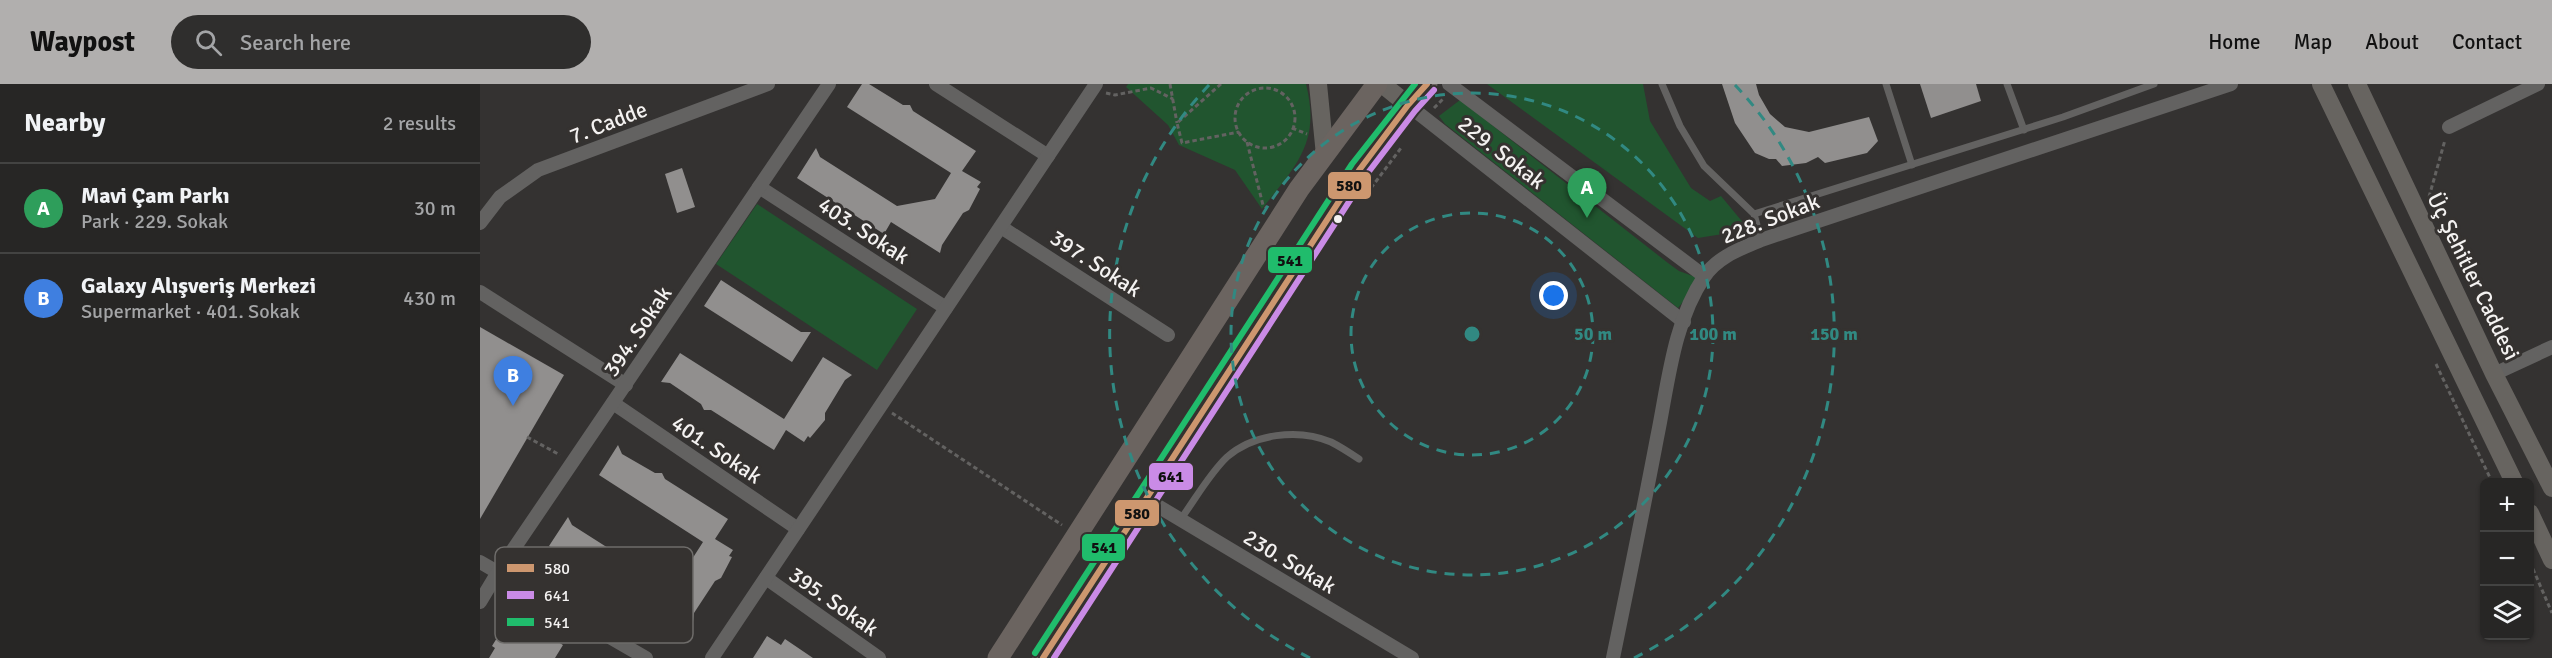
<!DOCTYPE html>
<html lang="en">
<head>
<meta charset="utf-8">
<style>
  body { margin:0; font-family:Signika,sans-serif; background:#2f2e2d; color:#f1f3f6 }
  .controls { position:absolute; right:18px; bottom:18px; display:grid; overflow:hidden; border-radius:9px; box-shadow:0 2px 4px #0004 }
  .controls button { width:54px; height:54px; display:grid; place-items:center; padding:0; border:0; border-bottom:2px solid #434342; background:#272625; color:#f1f3f6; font:30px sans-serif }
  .you { position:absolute; left:1074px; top:212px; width:21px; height:21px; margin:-15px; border:4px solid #fff; border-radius:50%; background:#1a73e8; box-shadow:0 0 0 9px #1a73e833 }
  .badge { display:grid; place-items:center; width:39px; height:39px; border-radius:50%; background:#b1afae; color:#fff; font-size:20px; font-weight:700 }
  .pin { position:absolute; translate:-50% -50px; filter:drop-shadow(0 2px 3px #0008) }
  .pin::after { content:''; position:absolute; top:32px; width:21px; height:18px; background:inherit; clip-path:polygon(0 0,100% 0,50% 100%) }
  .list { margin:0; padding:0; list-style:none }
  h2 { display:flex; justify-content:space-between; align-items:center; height:78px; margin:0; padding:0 24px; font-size:26px }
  h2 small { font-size:20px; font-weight:400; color:#a4a5a7 }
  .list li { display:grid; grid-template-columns:39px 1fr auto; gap:18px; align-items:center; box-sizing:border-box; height:90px; padding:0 24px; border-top:2px solid #434342 }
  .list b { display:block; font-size:22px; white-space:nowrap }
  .list p { margin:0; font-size:20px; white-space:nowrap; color:#a4a5a7 }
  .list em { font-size:20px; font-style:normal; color:#a4a5a7 }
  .icon { flex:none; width:33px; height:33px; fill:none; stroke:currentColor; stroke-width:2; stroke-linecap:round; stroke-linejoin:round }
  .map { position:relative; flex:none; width:2072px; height:574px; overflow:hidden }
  header { display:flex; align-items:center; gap:36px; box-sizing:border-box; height:84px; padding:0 30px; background:#b1afae; color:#111 }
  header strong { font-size:28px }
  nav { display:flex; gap:33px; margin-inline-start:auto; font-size:21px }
  .search { width:420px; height:54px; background:#2f2e2d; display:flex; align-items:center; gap:15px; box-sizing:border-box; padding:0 21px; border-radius:33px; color:#a4a5a7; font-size:22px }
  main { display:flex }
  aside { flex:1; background:#272625 }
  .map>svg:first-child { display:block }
  .green { fill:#21552f }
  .building { fill:#918f8e }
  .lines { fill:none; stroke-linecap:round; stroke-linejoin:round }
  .path { stroke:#636261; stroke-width:3; stroke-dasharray:4.5 3; stroke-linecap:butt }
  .service { stroke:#636261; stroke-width:7 }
  .minor { stroke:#636261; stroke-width:14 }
  .secondary { stroke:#676460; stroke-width:18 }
  .primary { stroke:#6b6460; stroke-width:21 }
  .bus-1-casing { stroke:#353230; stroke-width:10 }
  .bus-2-casing { stroke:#353230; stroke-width:10 }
  .bus-3-casing { stroke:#353230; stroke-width:10 }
  .bus-1 { stroke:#cd976f; stroke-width:6 }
  .bus-2 { stroke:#ca8be6; stroke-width:6 }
  .bus-3 { stroke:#20bc6c; stroke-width:6 }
  .ring { fill:none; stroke:#318982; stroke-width:3; stroke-dasharray:10 8 }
  .bus-dot { fill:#f4f2f1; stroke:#353230; stroke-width:2 }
  .labels { text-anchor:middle; stroke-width:6; stroke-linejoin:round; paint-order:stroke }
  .street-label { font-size:22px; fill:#f4f2f1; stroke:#353230 }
  .key { fill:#353230; stroke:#6e6c6a; stroke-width:1.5 }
  .key-label { font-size:16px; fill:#f4f2f1 }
  .centre { fill:#318982; stroke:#353230; stroke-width:3 }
  .ring-label { font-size:18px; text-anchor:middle; font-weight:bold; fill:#318982; stroke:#353230; stroke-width:6; stroke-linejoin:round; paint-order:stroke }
  .line-badge { stroke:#353230; stroke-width:2 }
  .pale-badge-label { font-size:16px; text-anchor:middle; font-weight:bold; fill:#111 }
</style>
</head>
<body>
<header>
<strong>Waypost</strong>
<div class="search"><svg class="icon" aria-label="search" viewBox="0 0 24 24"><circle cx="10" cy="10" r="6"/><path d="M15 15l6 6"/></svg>Search here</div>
<nav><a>Home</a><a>Map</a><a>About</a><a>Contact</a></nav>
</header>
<main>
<aside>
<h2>Nearby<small>2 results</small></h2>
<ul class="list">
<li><span class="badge" style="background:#2e9e5b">A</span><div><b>Mavi Çam Parkı</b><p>Park · 229. Sokak</p></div><em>30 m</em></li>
<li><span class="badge" style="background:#3f7fe0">B</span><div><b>Galaxy Alışveriş Merkezi</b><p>Supermarket · 401. Sokak</p></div><em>430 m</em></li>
</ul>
</aside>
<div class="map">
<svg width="2072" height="574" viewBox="0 0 2072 574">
  <rect width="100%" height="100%" fill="#343231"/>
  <g class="green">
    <path d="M648,0H826C841,59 816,81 782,125L755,86L699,61L688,41L646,3Z"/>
    <path d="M1007,0H1163L1170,37L1211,104L1230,117L1241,112L1265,141L1249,149L1218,154Z"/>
    <path d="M980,16L1188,179L1199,187L1221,195L1198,224L965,40L959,32Z"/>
    <path d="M277,120L437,225L397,286L236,180Z"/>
  </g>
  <g class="building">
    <path d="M382,0H389L423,21H430L433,27L496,67L482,87L501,98L497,103L500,105L489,126L483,129L462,161L460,169L411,138L404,150L317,94L336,64L340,73L417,122L455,115L471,89L367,23Z"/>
    <path d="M1242,0H1276L1279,11L1290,30L1305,43L1329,48L1389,33L1398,57L1387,69L1345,79L1338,73L1326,79L1302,82L1296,75H1289L1275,69L1255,39Z"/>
    <path d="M1440,0H1496L1501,17L1451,34Z"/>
    <path d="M202,84L215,123L197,129L185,90Z"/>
    <path d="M241,196L321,248H331L312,278L224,222Z"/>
    <path d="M0,243L84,291L0,435Z"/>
    <path d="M200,269L304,335L343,273L372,291L365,296L345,329V336L330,354L328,352L324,358L306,346L294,366L231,326H224L221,320L190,299L181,298Z"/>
    <path d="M138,361L142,370L175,389H182L185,395L248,435L235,455L253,466L249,472L252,473L241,494L235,497L214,529L213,538L164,506L156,518L69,462L88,433L92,441L169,490L207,483L223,458L119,391Z"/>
    <path d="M34,532L83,561L75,574H9L15,564L12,562L28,536L30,538Z"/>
    <path d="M287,552L301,561L305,555L333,574H273Z"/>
  </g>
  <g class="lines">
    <g class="path">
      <path d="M690,0L697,39"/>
      <path d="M741,0L697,39L702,59L759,48"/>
      <circle cx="785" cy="34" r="30"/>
      <path d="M626,9L635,11L671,4L693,15"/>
      <path d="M954,24L964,14"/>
      <path d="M812,44L827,50"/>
      <path d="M767,58L783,121L787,124"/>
      <path d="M891,104L921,64"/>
      <path d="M1949,113L1965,56"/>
      <path d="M1956,280L2012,398"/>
      <path d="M412,329L582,441"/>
      <path d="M47,353L80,371"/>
      <path d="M2050,478L2072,529"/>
    </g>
    <g class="service">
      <path d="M1182,0L1200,42L1224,82L1274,130L1281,156"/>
      <path d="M1406,0L1432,81"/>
      <path d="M1527,0L1544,46"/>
      <path d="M1274,130L1583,33L1674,0"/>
      <path d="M700,436C715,416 729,390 747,373C773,350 818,344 851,358C861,363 870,369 879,375"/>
    </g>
    <g class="minor">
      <path d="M456,0L568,72"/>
      <path d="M969,0L1224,192"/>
      <path d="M928,21L1204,238"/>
      <path d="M1969,43L2058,0"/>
      <path d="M279,103L466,224"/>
      <path d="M0,139L20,113L58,86L288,0"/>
      <path d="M521,143L688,251"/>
      <path d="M0,208L146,301"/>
      <path d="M2014,290L2072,263"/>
      <path d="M133,319L318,445"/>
      <path d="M666,415L932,574"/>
      <path d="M0,478L166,574"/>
      <path d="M286,494L399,574"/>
      <path d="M0,518L18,488L349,0"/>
      <path d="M232,574L616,0"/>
      <path d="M1133,574C1148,501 1163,428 1177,354C1188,301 1193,239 1224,193C1237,173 1260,165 1281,156L1751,0"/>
    </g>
    <g class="secondary">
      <path d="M838,0L845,71"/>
      <path d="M902,0L928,21"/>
      <path d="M1841,0L2034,398"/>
      <path d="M1877,0L2014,290L2072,404"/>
      <path d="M2050,429L2072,476"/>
    </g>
    <g class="primary">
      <path d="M518,574L819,105L897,0"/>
      <path d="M563,574L880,85L928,21L947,0"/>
    </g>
    <defs>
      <path id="bus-1" d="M563,574L880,85L928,21L947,0"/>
      <path id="bus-2" d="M574,574L887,90L935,27L954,6"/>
      <path id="bus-3" d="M555,569L872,80L935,0"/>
    </defs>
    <use href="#bus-1" class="bus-1-casing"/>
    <use href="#bus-2" class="bus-2-casing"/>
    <use href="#bus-3" class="bus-3-casing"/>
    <use href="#bus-1" class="bus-1"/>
    <use href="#bus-2" class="bus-2"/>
    <use href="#bus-3" class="bus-3"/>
  </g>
  <g class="ring">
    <circle cx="992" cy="250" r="121"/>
    <circle cx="992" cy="250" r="241"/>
    <path d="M830 574A362 362 0 0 1 729 1M1255 1A362 362 0 0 1 1154 574"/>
  </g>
  <circle class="bus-dot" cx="858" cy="135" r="5"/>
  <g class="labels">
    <g class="street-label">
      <text transform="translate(128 38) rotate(-21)" y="8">7. Cadde</text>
      <text transform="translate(1022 68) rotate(38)" y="8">229. Sokak</text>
      <text transform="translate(1290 134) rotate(-21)" y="8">228. Sokak</text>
      <text transform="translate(384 146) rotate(33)" y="8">403. Sokak</text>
      <text transform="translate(616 179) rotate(33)" y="8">397. Sokak</text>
      <text transform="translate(1994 192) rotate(64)" y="8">Üç Şehitler Caddesi</text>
      <text transform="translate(157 247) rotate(-56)" y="8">394. Sokak</text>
      <text transform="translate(237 365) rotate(34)" y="8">401. Sokak</text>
      <text transform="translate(810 477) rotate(31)" y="8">230. Sokak</text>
      <text transform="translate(354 517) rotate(35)" y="8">395. Sokak</text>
    </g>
  </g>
  <rect x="15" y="463" width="198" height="96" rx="9" class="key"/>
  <rect x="27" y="480" width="27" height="8" fill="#cd976f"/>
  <rect x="27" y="507" width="27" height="8" fill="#ca8be6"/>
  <rect x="27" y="534" width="27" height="8" fill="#20bc6c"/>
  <g class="key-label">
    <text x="64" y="490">580</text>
    <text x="64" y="517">641</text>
    <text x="64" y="544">541</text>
  </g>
  <circle cx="992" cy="250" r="9" class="centre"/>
  <g class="ring-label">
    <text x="1113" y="256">50 m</text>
    <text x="1233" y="256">100 m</text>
    <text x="1354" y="256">150 m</text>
  </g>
  <g class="line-badge">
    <rect x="847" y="87" width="45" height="29" rx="6" fill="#cd976f"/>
    <rect x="787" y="162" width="46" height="28" rx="6" fill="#20bc6c"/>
    <rect x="668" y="378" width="46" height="29" rx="6" fill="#ca8be6"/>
    <rect x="634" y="415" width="46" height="28" rx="6" fill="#cd976f"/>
    <rect x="601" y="449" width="45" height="29" rx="6" fill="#20bc6c"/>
  </g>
  <g class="pale-badge-label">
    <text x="869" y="107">580</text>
    <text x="810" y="182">541</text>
    <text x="691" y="398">641</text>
    <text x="657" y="435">580</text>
    <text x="624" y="469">541</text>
  </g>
</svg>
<div class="controls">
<button>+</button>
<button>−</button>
<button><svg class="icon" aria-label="layers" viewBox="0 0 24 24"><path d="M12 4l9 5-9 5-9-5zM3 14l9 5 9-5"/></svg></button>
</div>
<div class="you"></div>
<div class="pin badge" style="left:1107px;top:134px;background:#2e9e5b">A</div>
<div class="pin badge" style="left:33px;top:322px;background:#3f7fe0">B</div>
</div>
</main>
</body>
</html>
